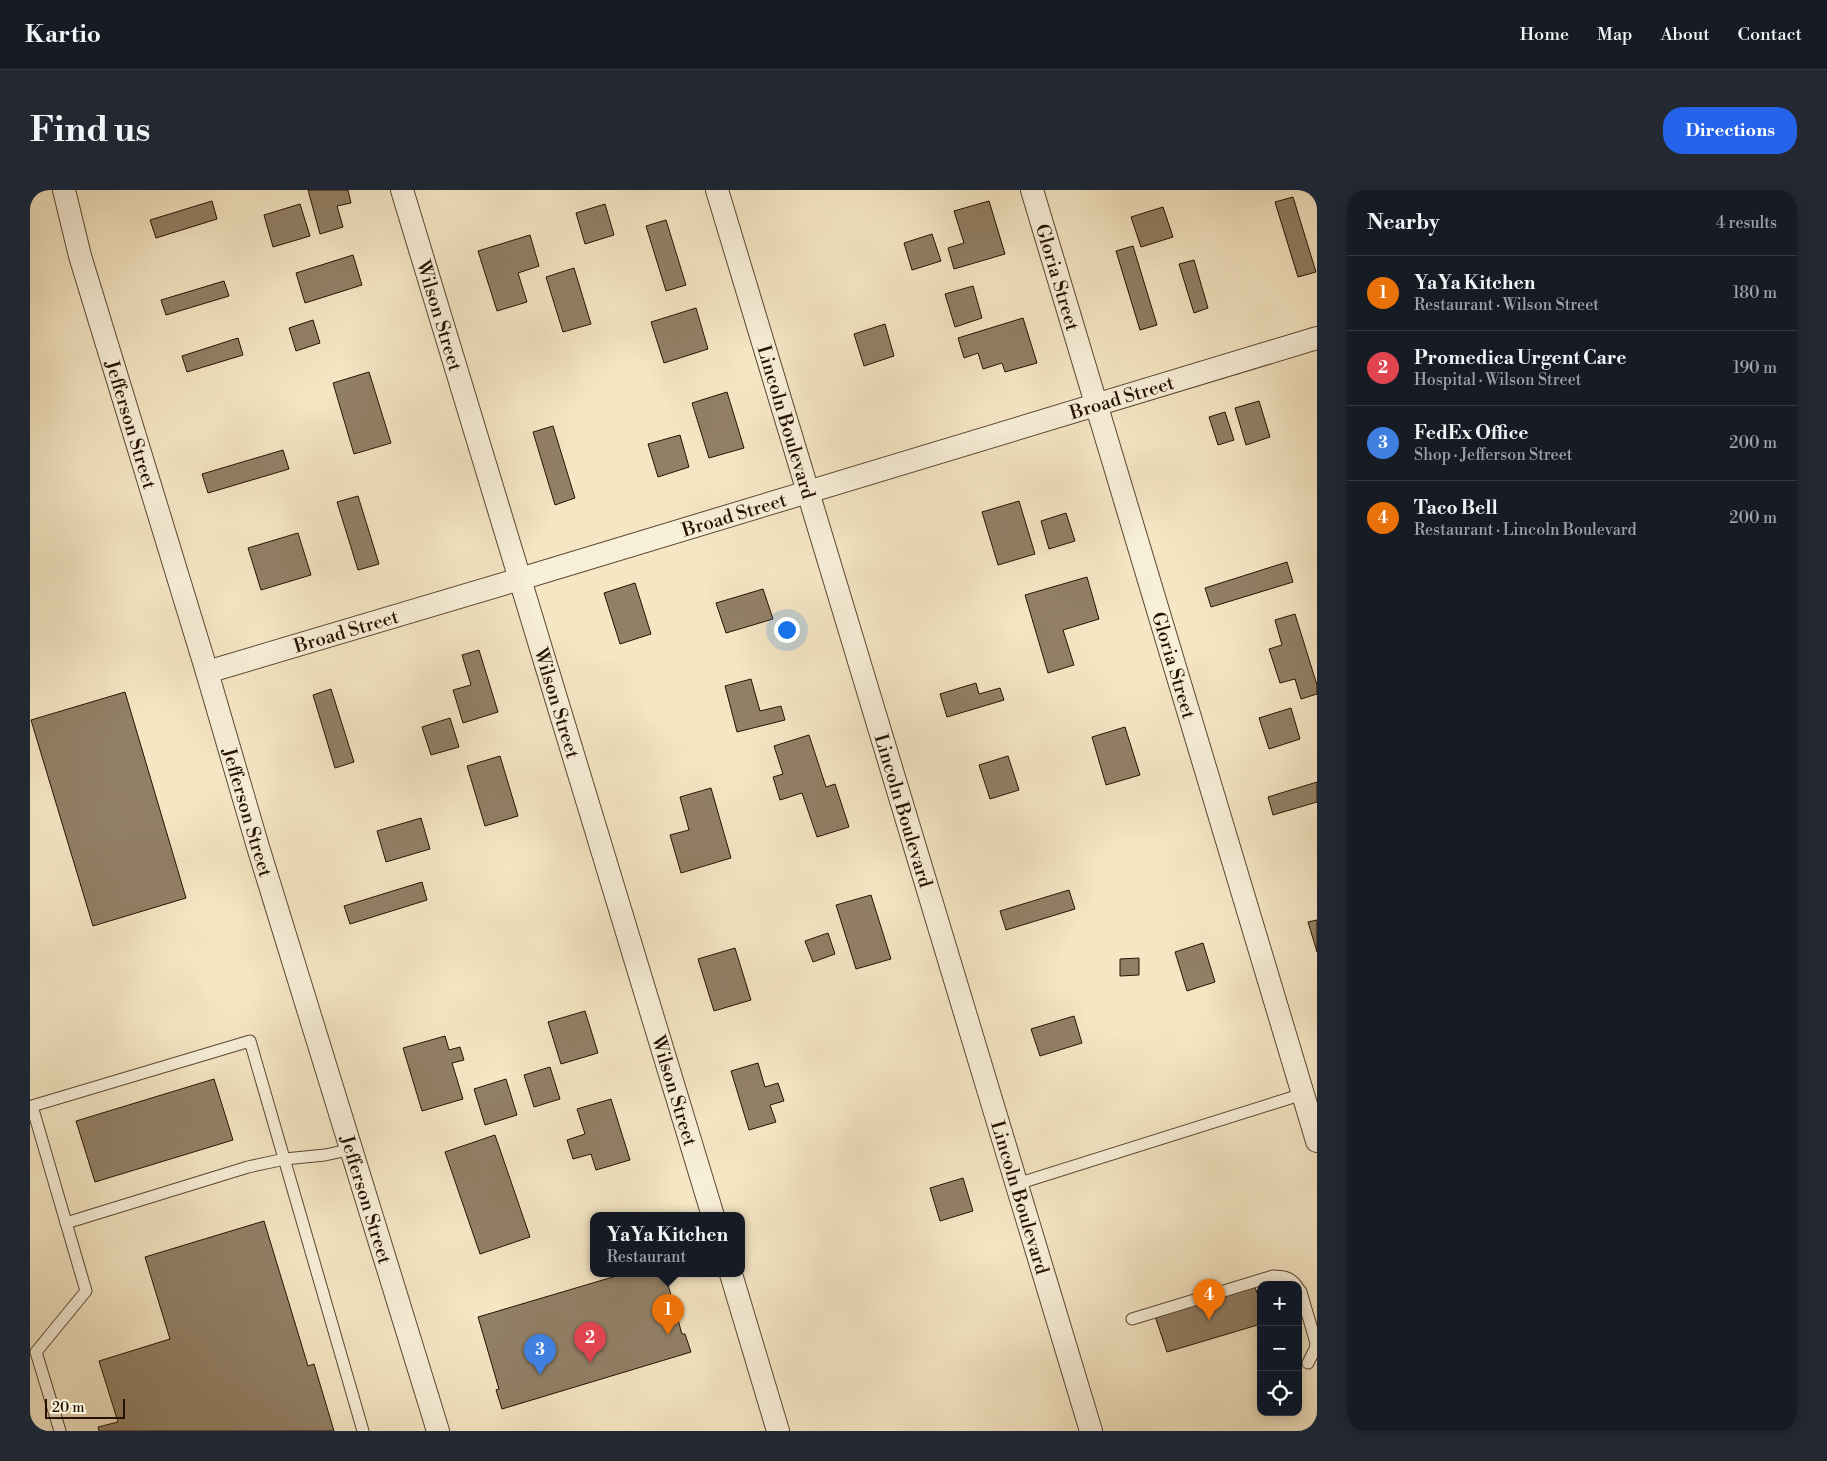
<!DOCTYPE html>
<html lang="en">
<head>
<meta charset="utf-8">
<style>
  body { margin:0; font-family:"Libre Bodoni",serif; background:#242831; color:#f1f3f6 }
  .controls { position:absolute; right:15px; bottom:15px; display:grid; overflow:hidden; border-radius:10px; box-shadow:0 2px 12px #0003 }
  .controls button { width:45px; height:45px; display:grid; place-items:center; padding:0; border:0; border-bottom:1px solid #363941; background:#171b24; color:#f1f3f6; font:25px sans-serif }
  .scale { position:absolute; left:15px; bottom:12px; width:80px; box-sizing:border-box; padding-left:5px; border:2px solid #261200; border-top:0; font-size:14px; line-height:18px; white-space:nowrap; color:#261200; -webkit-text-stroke:4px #f8efd9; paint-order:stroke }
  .you { position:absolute; left:756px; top:439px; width:18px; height:18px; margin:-12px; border:4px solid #fff; border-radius:50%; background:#1a73e8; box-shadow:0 0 0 8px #1a73e833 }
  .badge { display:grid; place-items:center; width:32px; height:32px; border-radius:50%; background:#2563eb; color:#fff; font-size:16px; font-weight:700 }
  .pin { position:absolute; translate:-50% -41px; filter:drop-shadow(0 1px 2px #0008) }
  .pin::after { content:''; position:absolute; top:26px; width:18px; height:15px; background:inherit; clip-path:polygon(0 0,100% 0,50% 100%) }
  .popup { position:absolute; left:560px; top:1022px; width:155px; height:65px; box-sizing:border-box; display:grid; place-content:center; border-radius:10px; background:#171b24; filter:drop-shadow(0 1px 4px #0005); font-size:16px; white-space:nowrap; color:#9ea1a6 }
  .popup b { font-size:19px; color:#f1f3f6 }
  .popup::after { content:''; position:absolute; left:50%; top:100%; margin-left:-10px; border:10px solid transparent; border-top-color:#171b24 }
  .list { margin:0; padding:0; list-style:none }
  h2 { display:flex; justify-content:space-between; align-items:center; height:65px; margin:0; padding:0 20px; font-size:21px }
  h2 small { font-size:16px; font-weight:400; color:#9ea1a6 }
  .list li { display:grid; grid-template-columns:32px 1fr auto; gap:15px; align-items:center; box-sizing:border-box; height:75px; padding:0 20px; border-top:1px solid #363941 }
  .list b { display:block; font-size:19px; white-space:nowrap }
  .list p { margin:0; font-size:16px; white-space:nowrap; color:#9ea1a6 }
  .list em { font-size:16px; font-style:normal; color:#9ea1a6 }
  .icon { flex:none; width:28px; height:28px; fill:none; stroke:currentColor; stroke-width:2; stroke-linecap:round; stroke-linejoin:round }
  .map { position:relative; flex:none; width:1287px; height:1241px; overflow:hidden; border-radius:20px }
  header { display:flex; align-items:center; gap:30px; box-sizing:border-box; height:70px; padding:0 25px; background:#171b24; border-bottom:1px solid #363941 }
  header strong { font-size:24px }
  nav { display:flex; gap:28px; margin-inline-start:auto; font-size:18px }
  .intro { display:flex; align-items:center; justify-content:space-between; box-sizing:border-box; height:120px; padding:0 30px }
  h1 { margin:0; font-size:35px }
  .button { padding:12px 22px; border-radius:20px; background:#2563eb; color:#fff; font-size:18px; font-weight:700 }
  main { display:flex; gap:30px; padding:0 30px }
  aside { flex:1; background:#171b24; border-radius:20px; box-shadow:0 2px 12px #0003 }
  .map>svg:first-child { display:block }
  .building { fill:#928066; stroke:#261200 }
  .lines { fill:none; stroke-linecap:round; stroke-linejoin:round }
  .lane-casing { stroke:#5a4731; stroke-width:13 }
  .street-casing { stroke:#5a4731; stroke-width:24 }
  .lane { stroke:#f8efd9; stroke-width:11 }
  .street { stroke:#f8efd9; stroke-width:22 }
  .labels { text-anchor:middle; stroke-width:5; stroke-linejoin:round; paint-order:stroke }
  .street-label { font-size:19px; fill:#261200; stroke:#f8efd9 }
</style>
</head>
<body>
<header>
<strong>Kartio</strong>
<nav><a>Home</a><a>Map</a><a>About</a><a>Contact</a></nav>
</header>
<div class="intro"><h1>Find us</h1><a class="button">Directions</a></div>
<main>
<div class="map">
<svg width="1287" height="1241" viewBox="0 0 1287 1241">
  <rect width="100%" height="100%" fill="#f5e6c4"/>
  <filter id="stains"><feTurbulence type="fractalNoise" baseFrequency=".004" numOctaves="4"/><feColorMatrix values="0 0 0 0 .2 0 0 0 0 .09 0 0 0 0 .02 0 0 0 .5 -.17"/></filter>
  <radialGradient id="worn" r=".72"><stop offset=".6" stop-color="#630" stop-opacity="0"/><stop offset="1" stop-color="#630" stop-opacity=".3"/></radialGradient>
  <g class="building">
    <path d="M278,0H318L321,13L307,16L313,37L290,44Z"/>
    <path d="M1263,7L1286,82L1268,87L1245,12Z"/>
    <path d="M182,11L187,29L126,48L120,30Z"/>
    <path d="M959,11L975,64L924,79L918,58L934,53L924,21Z"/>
    <path d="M270,14L280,46L243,57L234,25Z"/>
    <path d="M575,14L584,45L555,54L546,23Z"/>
    <path d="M1133,17L1143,47L1111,57L1101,27Z"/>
    <path d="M636,30L656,95L636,101L616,36Z"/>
    <path d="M902,44L911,71L882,80L874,53Z"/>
    <path d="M500,45L509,76L488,83L497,112L467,121L448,61Z"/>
    <path d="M1103,56L1127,135L1110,140L1086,61Z"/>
    <path d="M323,65L332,95L275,113L266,83Z"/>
    <path d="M1164,70L1178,118L1164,123L1149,74Z"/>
    <path d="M544,78L561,134L533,142L516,87Z"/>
    <path d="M194,91L199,106L136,125L131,110Z"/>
    <path d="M943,96L952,128L925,137L915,104Z"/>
    <path d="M666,118L678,159L634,173L621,132Z"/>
    <path d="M993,128L1007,173L975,182L972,173L953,179L948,163L934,168L928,148Z"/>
    <path d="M283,130L290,153L266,161L259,138Z"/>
    <path d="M855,134L864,166L834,176L824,144Z"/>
    <path d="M208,148L213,165L157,182L152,166Z"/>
    <path d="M339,182L361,253L324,264L303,193Z"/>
    <path d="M697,202L714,258L679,268L662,213Z"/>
    <path d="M1229,211L1240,247L1216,255L1205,218Z"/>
    <path d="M1195,222L1204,250L1188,255L1179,227Z"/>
    <path d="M523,236L545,308L525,315L503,242Z"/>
    <path d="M650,245L659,277L628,287L618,254Z"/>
    <path d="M253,260L259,279L178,303L172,284Z"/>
    <path d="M328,306L349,374L328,380L307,312Z"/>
    <path d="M989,311L1005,364L968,375L952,322Z"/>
    <path d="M1036,323L1045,351L1019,359L1011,331Z"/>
    <path d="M268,343L281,385L231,400L218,358Z"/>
    <path d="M1257,372L1263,392L1181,417L1175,398Z"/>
    <path d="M1057,387L1069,429L1033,440L1044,475L1018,483L995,405Z"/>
    <path d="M605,393L621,444L590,454L574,403Z"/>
    <path d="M733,399L743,429L696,443L686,413Z"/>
    <path d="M1265,424L1287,495V504L1271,509L1265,489L1250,493L1239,459L1252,455L1245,430Z"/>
    <path d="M449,460L468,522L433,533L423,500L441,495L432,465Z"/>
    <path d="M721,489L730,521L751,516L755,530L707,542L695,496Z"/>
    <path d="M946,493L949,504L970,498L974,510L917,527L910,504Z"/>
    <path d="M301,499L324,572L305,578L283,505Z"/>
    <path d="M95,502L156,708L63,736L1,530Z"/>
    <path d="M1261,518L1270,549L1239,559L1229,528Z"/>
    <path d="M420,528L429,557L401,565L392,537Z"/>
    <path d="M1095,537L1110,585L1076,595L1062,547Z"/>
    <path d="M779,545L796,597L805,594L819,637L787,647L772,603L750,610L743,587L753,584L744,556Z"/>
    <path d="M470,566L488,626L455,636L437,576Z"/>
    <path d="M978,566L989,600L960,609L949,575Z"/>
    <path d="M1287,592V612L1243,625L1238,607Z"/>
    <path d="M681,598L701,668L651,683L640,645L659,640L650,607Z"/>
    <path d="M391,628L400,659L356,672L347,641Z"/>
    <path d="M392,692L397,710L320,734L314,716Z"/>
    <path d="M1039,700L1045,719L976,740L970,721Z"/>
    <path d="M841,705L861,769L826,779L806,715Z"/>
    <path d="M1287,730V762L1278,732Z"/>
    <path d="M798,743L805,764L783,772L775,751Z"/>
    <path d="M1173,753L1185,792L1157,801L1145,762Z"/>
    <path d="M705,758L721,810L684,821L668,769Z"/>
    <path d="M1109,768V785L1090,786V769Z"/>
    <path d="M555,821L568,863L531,874L518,832Z"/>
    <path d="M1044,826L1052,853L1010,866L1001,839Z"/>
    <path d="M415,846L419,860L430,857L434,870L422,873L433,909L392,921L373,858Z"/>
    <path d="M728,873L735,897L748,893L754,911L740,915L746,932L719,940L701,881Z"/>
    <path d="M520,877L530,909L504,917L494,885Z"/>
    <path d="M184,889L203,950L65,992L46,931Z"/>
    <path d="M476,889L487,925L455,935L444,899Z"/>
    <path d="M581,909L600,970L566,980L561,964L543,969L537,950L555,944L547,919Z"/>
    <path d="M465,945L500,1047L450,1064L415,962Z"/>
    <path d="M933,988L943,1021L910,1031L900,998Z"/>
    <path d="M234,1031L278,1176L284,1174L304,1241H69L68,1237L88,1232L69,1171L140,1149L115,1067Z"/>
    <path d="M593,1084H635L652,1144H655L661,1162L472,1219L466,1200L469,1199L448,1127Z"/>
    <path d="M1225,1097L1227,1103L1231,1102V1134L1137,1162L1125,1126Z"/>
  </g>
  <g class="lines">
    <defs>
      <g id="lane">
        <path d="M987,994L1273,904"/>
        <path d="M36,1033L218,977L255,969L295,965L322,959"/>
        <path d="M1268,1098L1271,1102L1286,1153L1285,1159L1278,1173"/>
        <path d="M1102,1129L1243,1086C1252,1086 1260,1087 1266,1095"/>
        <path d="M30,1241L6,1162L56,1101L2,916L220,851L333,1241"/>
      </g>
      <g id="street">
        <path id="s1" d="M34,0L50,66L177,482L228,657L408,1241"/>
        <path id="s2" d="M372,0L683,1026"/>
        <path id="s3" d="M687,0L1061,1241"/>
        <path id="s4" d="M1002,0L1287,951"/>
        <path id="s5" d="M177,482L490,389L1287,148"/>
        <path d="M701,1084L748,1241"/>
      </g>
    </defs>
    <use href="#lane" class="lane-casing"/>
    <use href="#street" class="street-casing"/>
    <use href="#lane" class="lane"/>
    <use href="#street" class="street"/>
  </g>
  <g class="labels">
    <g class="street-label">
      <text dy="7" stroke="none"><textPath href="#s4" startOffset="91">Gloria Street</textPath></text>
      <text dy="7" stroke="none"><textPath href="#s2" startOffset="131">Wilson Street</textPath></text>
      <text dy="7" stroke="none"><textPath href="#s5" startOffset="955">Broad Street</textPath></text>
      <text dy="7" stroke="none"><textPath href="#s3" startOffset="242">Lincoln Boulevard</textPath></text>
      <text dy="7" stroke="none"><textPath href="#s1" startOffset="244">Jefferson Street</textPath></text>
      <text dy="7" stroke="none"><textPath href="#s5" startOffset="550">Broad Street</textPath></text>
      <text dy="7" stroke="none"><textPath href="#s5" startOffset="145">Broad Street</textPath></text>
      <text dy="7" stroke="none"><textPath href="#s4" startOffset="496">Gloria Street</textPath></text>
      <text dy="7" stroke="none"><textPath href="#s2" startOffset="536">Wilson Street</textPath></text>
      <text dy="7" stroke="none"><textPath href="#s3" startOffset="648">Lincoln Boulevard</textPath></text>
      <text dy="7" stroke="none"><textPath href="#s1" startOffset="649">Jefferson Street</textPath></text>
      <text dy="7" stroke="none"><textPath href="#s2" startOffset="941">Wilson Street</textPath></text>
      <text dy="7" stroke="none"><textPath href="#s3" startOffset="1052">Lincoln Boulevard</textPath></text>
      <text dy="7" stroke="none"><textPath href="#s1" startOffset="1054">Jefferson Street</textPath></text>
    </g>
  </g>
  <rect width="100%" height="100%" filter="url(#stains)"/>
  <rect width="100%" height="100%" fill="url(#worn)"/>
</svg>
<div class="controls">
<button>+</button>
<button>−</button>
<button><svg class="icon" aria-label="locate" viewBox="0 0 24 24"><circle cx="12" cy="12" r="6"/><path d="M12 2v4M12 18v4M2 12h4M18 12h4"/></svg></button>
</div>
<div class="scale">20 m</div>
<div class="you"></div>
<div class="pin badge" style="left:638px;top:1145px;background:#e8710a">1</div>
<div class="popup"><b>YaYa Kitchen</b>Restaurant</div>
<div class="pin badge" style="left:560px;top:1173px;background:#e0444e">2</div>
<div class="pin badge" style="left:510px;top:1185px;background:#3f7fe0">3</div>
<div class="pin badge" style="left:1179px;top:1130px;background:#e8710a">4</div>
</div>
<aside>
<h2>Nearby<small>4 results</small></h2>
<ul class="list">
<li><span class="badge" style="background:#e8710a">1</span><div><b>YaYa Kitchen</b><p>Restaurant · Wilson Street</p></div><em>180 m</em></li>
<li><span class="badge" style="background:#e0444e">2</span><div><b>Promedica Urgent Care</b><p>Hospital · Wilson Street</p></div><em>190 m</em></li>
<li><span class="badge" style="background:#3f7fe0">3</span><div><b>FedEx Office</b><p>Shop · Jefferson Street</p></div><em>200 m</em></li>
<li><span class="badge" style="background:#e8710a">4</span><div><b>Taco Bell</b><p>Restaurant · Lincoln Boulevard</p></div><em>200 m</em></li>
</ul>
</aside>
</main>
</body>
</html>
